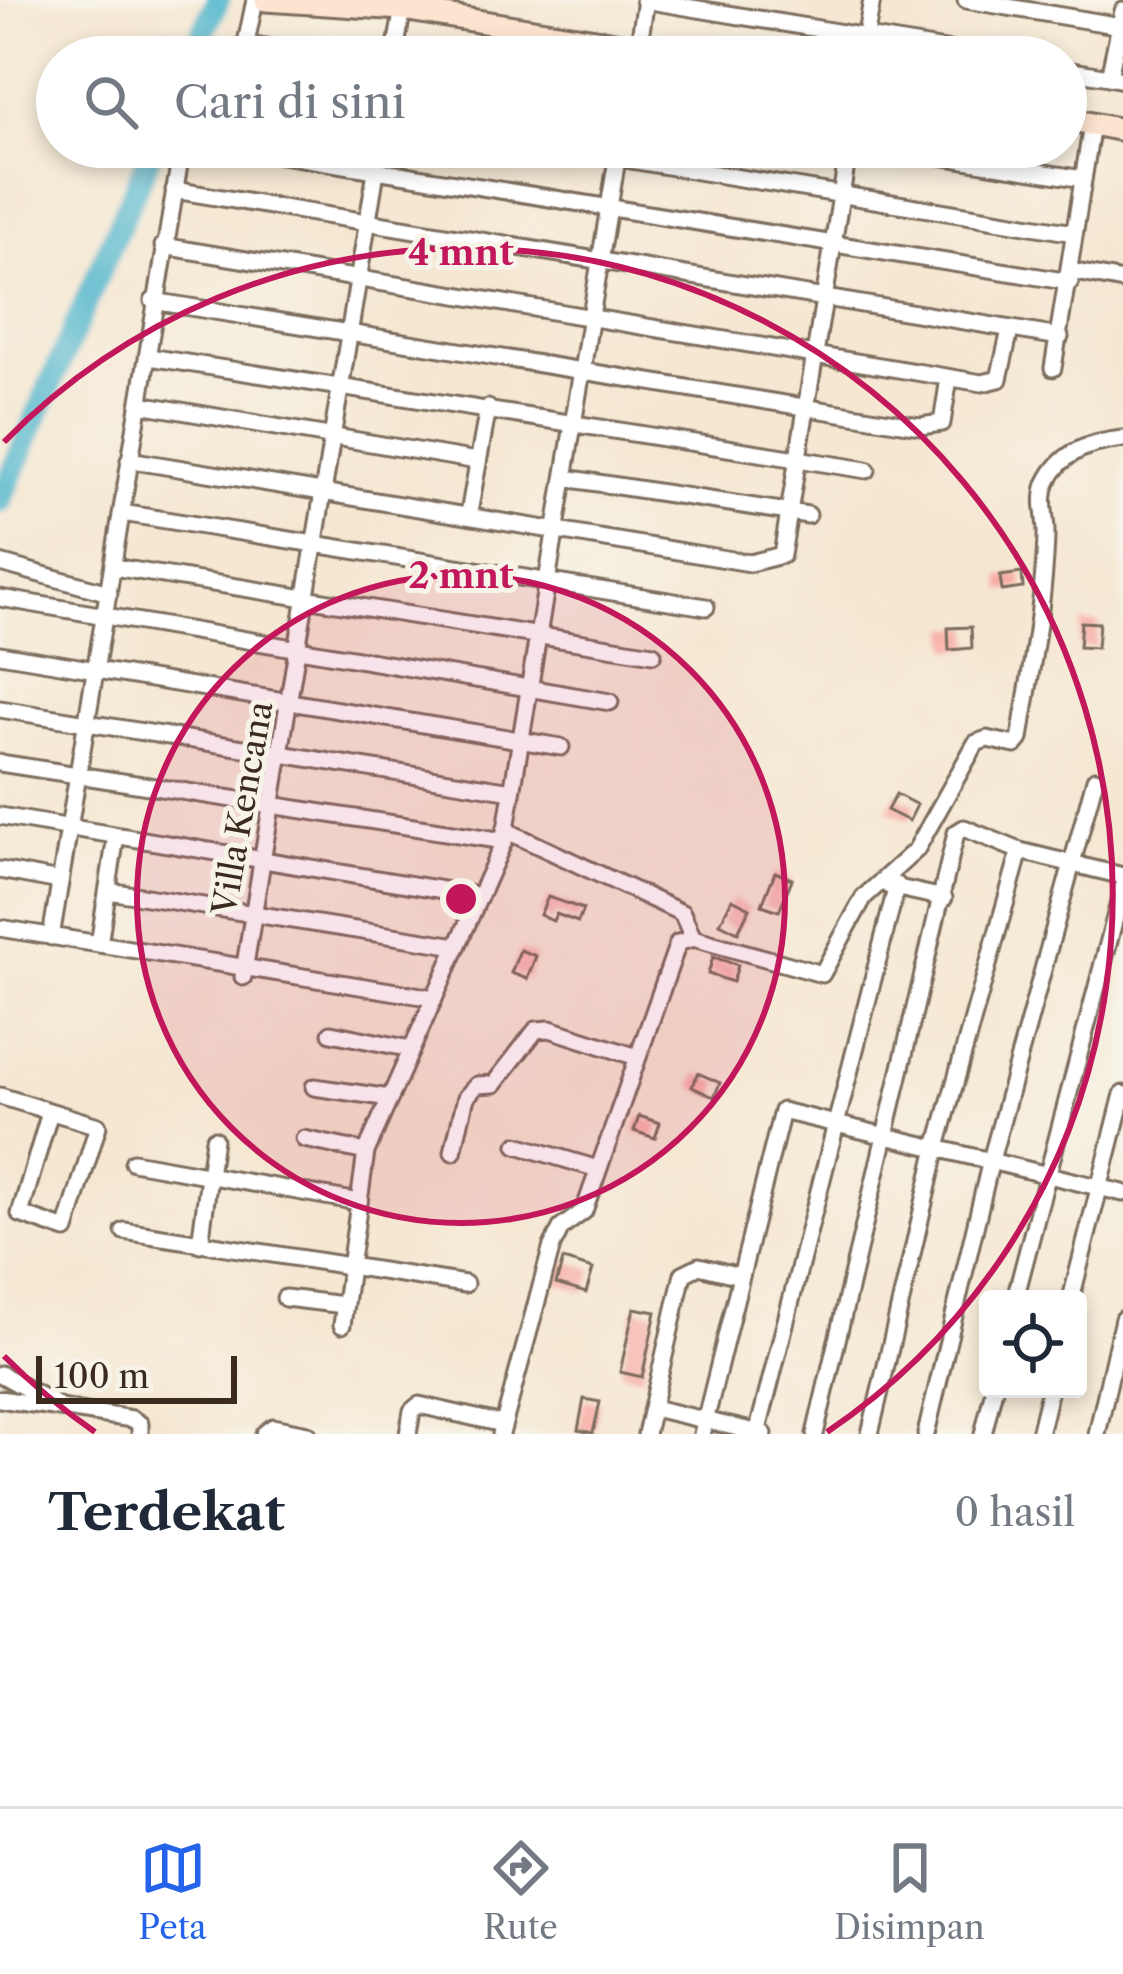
<!DOCTYPE html>
<html lang="id">
<head>
<meta charset="utf-8">
<style>
  body { margin:0; font-family:"Libre Caslon Text",serif; background:#f6f6f7; color:#1f2937 }
  .controls { position:absolute; right:36px; bottom:36px; display:grid; overflow:hidden; border-radius:12px; box-shadow:0 6px 18px #0003 }
  .controls button { width:108px; height:108px; display:grid; place-items:center; padding:0; border:0; border-bottom:3px solid #e0e1e3; background:#fff; color:#1f2937; font:60px sans-serif }
  .scale { position:absolute; left:36px; bottom:30px; width:201px; box-sizing:border-box; padding-left:12px; border:6px solid #3b2a1e; border-top:0; font-size:33px; line-height:42px; white-space:nowrap; color:#3b2a1e; -webkit-text-stroke:9px #f7f3e8; paint-order:stroke }
  .list { margin:0; padding:0; list-style:none }
  h2 { display:flex; justify-content:space-between; align-items:center; height:156px; margin:0; padding:0 48px; font-size:51px }
  h2 small { font-size:39px; font-weight:400; color:#747a83 }
  .icon { flex:none; width:66px; height:66px; fill:none; stroke:currentColor; stroke-width:2; stroke-linecap:round; stroke-linejoin:round }
  .map { position:relative; flex:none; width:1123px; height:1434px; overflow:hidden }
  .search { position:absolute; background:#fff; box-shadow:0 6px 18px #0003; left:36px; right:36px; top:36px; height:132px; display:flex; align-items:center; gap:30px; box-sizing:border-box; padding:0 42px; border-radius:66px; color:#747a83; font-size:45px }
  .sheet { height:372px; background:#fff }
  nav { display:flex; justify-content:space-around; align-items:center; box-sizing:border-box; height:168px; border-top:3px solid #e0e1e3; background:#fff; font-size:33px; color:#747a83 }
  nav a { display:grid; justify-items:center; gap:6px }
  nav .on { color:#2563eb }
  .map>svg:first-child { display:block }
  .water { fill:#4fb6ce; stroke:#457076; stroke-width:3 }
  .lines { fill:none; stroke-linecap:round; stroke-linejoin:round }
  .river { stroke:#4fb6ce; stroke-width:24 }
  .building { fill:#f7ada6 }
  .street-casing { stroke:#7c6c5d; stroke-width:21 }
  .secondary-casing { stroke:#7c6c5d; stroke-width:27 }
  .street { stroke:#fff; stroke-width:15 }
  .secondary { stroke:#fde4d0; stroke-width:21 }
  .ring { fill:none; stroke:#c2185b; stroke-width:6 }
  .labels { text-anchor:middle; stroke-width:10; stroke-linejoin:round; paint-order:stroke }
  .street-label { font-size:33px; fill:#3b2a1e; stroke:#f7f3e8 }
  .centre { fill:#c2185b; stroke:#f7f3e8; stroke-width:6 }
  .ring-label { font-size:36px; text-anchor:middle; font-weight:bold; fill:#c2185b; stroke:#f7f3e8; stroke-width:10; stroke-linejoin:round; paint-order:stroke }
</style>
</head>
<body>
<div class="map">
<svg width="1123" height="1434" viewBox="0 0 1123 1434">
  <rect width="100%" height="100%" fill="#f7f3e8"/>
  <filter id="ink" filterUnits="userSpaceOnUse"><feTurbulence type="fractalNoise" baseFrequency=".00833" numOctaves="2"/><feDisplacementMap in="SourceGraphic" scale="24" xChannelSelector="R" yChannelSelector="G"/><feConvolveMatrix kernelMatrix="1 2 1 2 8 2 1 2 1" color-interpolation-filters="sRGB"/></filter>
  <filter id="wash" filterUnits="userSpaceOnUse"><feTurbulence type="fractalNoise" baseFrequency=".004" numOctaves="4" result="noise"/><feDisplacementMap in="SourceGraphic" scale="48" xChannelSelector="R" yChannelSelector="G"/><feGaussianBlur stdDeviation="2.7" result="paint"/><feColorMatrix in="noise" values="0 0 0 0 0 0 0 0 0 0 0 0 0 0 0 0 0 1.4 0 .05"/><feComposite in="paint" operator="in"/></filter>
  <g filter="url(#wash)">
    <rect width="100%" height="100%" fill="#f5e7d1"/>
    <path class="water" d="M211,0H225L205,46L192,42Z"/>
    <g class="lines">
      <g class="river">
        <path d="M192,57L218,0"/>
        <path d="M0,501L153,147"/>
      </g>
    </g>
    <g id="blocks">
      <g class="building">
        <path d="M1022,573L1023,588L1002,591L1000,576Z"/>
        <path d="M1081,622L1099,623L1097,648L1079,647Z"/>
        <path d="M971,627L972,648L949,650L948,628Z"/>
        <path d="M896,794L917,805L909,821L887,810Z"/>
        <path d="M775,872L792,879L779,911L762,905Z"/>
        <path d="M548,897L583,909L578,922L556,914L553,921L540,915Z"/>
        <path d="M732,899L750,908L738,932L720,923Z"/>
        <path d="M520,950L536,956L527,979L511,973Z"/>
        <path d="M713,957L738,965L733,982L708,974Z"/>
        <path d="M698,1073L720,1083L714,1097L692,1087Z"/>
        <path d="M639,1116L660,1123L655,1138L634,1131Z"/>
        <path d="M563,1260L593,1269L586,1293L556,1284Z"/>
        <path d="M634,1308L656,1312L642,1377L620,1372Z"/>
        <path d="M584,1399L600,1402L593,1433L578,1430Z"/>
      </g>
    </g>
  </g>
  <g filter="url(#ink)">
    <use href="#blocks" fill-opacity="0" stroke="#7c6c5d" stroke-width="3"/>
    <g class="lines">
      <defs>
        <g id="street">
          <path d="M644,0L987,57"/>
          <path d="M966,0L1121,26"/>
          <path d="M1123,11L1109,77L1123,80"/>
          <path d="M245,44L332,57"/>
          <path d="M637,56L646,0"/>
          <path d="M243,57L255,0"/>
          <path d="M394,57L404,3"/>
          <path d="M862,57L872,0"/>
          <path d="M1066,70L1109,77"/>
          <path d="M233,147L1070,282"/>
          <path d="M552,147L1074,233"/>
          <path d="M883,147L1083,179"/>
          <path d="M174,190L1060,337"/>
          <path d="M163,246L982,383L999,379L1010,330"/>
          <path d="M1071,271L1123,281"/>
          <path d="M153,301L920,426L942,423L949,378"/>
          <path d="M149,357L867,470"/>
          <path d="M1053,368L1092,124"/>
          <path d="M140,404L477,461"/>
          <path d="M129,460L750,563L782,555L849,147"/>
          <path d="M565,478L808,515"/>
          <path d="M122,513L706,607"/>
          <path d="M469,513L488,408"/>
          <path d="M0,563L109,593"/>
          <path d="M113,567L653,654"/>
          <path d="M0,598L610,702"/>
          <path d="M0,654L561,747"/>
          <path d="M0,709L512,791"/>
          <path d="M0,763L504,841"/>
          <path d="M0,816L479,896"/>
          <path d="M505,830L682,913L693,938"/>
          <path d="M0,870L60,881"/>
          <path d="M889,886L944,898"/>
          <path d="M109,891L457,946"/>
          <path d="M0,928L434,998"/>
          <path d="M51,937L182,147"/>
          <path d="M99,944L116,836"/>
          <path d="M243,977L380,147"/>
          <path d="M331,1033L411,1049"/>
          <path d="M314,1087L390,1098"/>
          <path d="M0,1096L98,1126L66,1230L20,1214L50,1112"/>
          <path d="M304,1139L366,1152"/>
          <path d="M517,1145L598,1169"/>
          <path d="M453,1152L466,1097L477,1085L494,1084L536,1030L550,1029L634,1056"/>
          <path d="M133,1162L359,1202"/>
          <path d="M124,1231L465,1284"/>
          <path d="M200,1244L214,1139"/>
          <path d="M285,1298L344,1305"/>
          <path d="M1015,1299L1123,887"/>
          <path d="M1071,1299L1123,1094"/>
          <path d="M342,1325L366,1152L504,841L619,147"/>
          <path d="M0,1374L55,1404"/>
          <path d="M0,1399L132,1419L140,1424V1434"/>
          <path d="M653,1408L764,1434"/>
          <path d="M264,1434L273,1427L308,1434"/>
          <path d="M408,1434L412,1411L419,1405L503,1424"/>
          <path d="M501,1434L552,1246L561,1228L584,1211L678,943L693,938L822,974L864,897L916,850L976,743L987,739L1015,745L1020,739C1030,672 1044,604 1046,537C1047,518 1039,500 1047,482C1063,450 1090,443 1123,439"/>
          <path d="M646,1434L683,1274L699,1266L740,1276"/>
          <path d="M702,1434L782,1111L1123,1193"/>
          <path d="M757,1434L897,885"/>
          <path d="M815,1434L956,833L964,828L1020,851L1123,876"/>
          <path d="M870,1434L937,1147L1020,851"/>
          <path d="M926,1434L991,1160L1095,779"/>
          <path d="M983,1434L994,1389"/>
          <path d="M1039,1434L1050,1389"/>
          <path d="M1097,1434L1123,1319"/>
        </g>
        <g id="secondary">
          <path d="M266,0L402,9L702,57"/>
          <path d="M1066,119L1123,130"/>
        </g>
      </defs>
      <use href="#street" class="street-casing"/>
      <use href="#secondary" class="secondary-casing"/>
      <use href="#street" class="street"/>
      <use href="#secondary" class="secondary"/>
    </g>
  </g>
  <circle cx="461" cy="899" r="324" fill="#c2185b" fill-opacity=".12"/>
  <g class="ring">
    <circle cx="461" cy="899" r="324"/>
    <path d="M95 1432A647 647 0 0 1 4 1356M4 442A647 647 0 1 1 827 1432"/>
  </g>
  <g class="labels">
    <g class="street-label">
      <text transform="translate(242 808) rotate(-80)" y="12">Villa Kencana</text>
    </g>
  </g>
  <circle cx="461" cy="899" r="18" class="centre"/>
  <g class="ring-label">
    <text x="461" y="265">4 mnt</text>
    <text x="461" y="588">2 mnt</text>
  </g>
</svg>
<div class="controls">
<button><svg class="icon" aria-label="locate" viewBox="0 0 24 24"><circle cx="12" cy="12" r="6"/><path d="M12 2v4M12 18v4M2 12h4M18 12h4"/></svg></button>
</div>
<div class="scale">100 m</div>
<div class="search"><svg class="icon" aria-label="search" viewBox="0 0 24 24"><circle cx="10" cy="10" r="6"/><path d="M15 15l6 6"/></svg>Cari di sini</div>
</div>
<section class="sheet">
<h2>Terdekat<small>0 hasil</small></h2>
<ul class="list">
</ul>
</section>
<nav>
<a class="on"><svg class="icon" aria-label="map" viewBox="0 0 24 24"><path d="M3 6l6-2 6 2 6-2v14l-6 2-6-2-6 2zM9 4v14M15 6v14"/></svg>Peta</a>
<a><svg class="icon" aria-label="directions" viewBox="0 0 24 24"><path d="M12 3l9 9-9 9-9-9zM9 14v-3h6M13 9l2 2-2 2"/></svg>Rute</a>
<a><svg class="icon" aria-label="saved" viewBox="0 0 24 24"><path d="M7 4h10v16l-5-4-5 4z"/></svg>Disimpan</a>
</nav>
</body>
</html>
